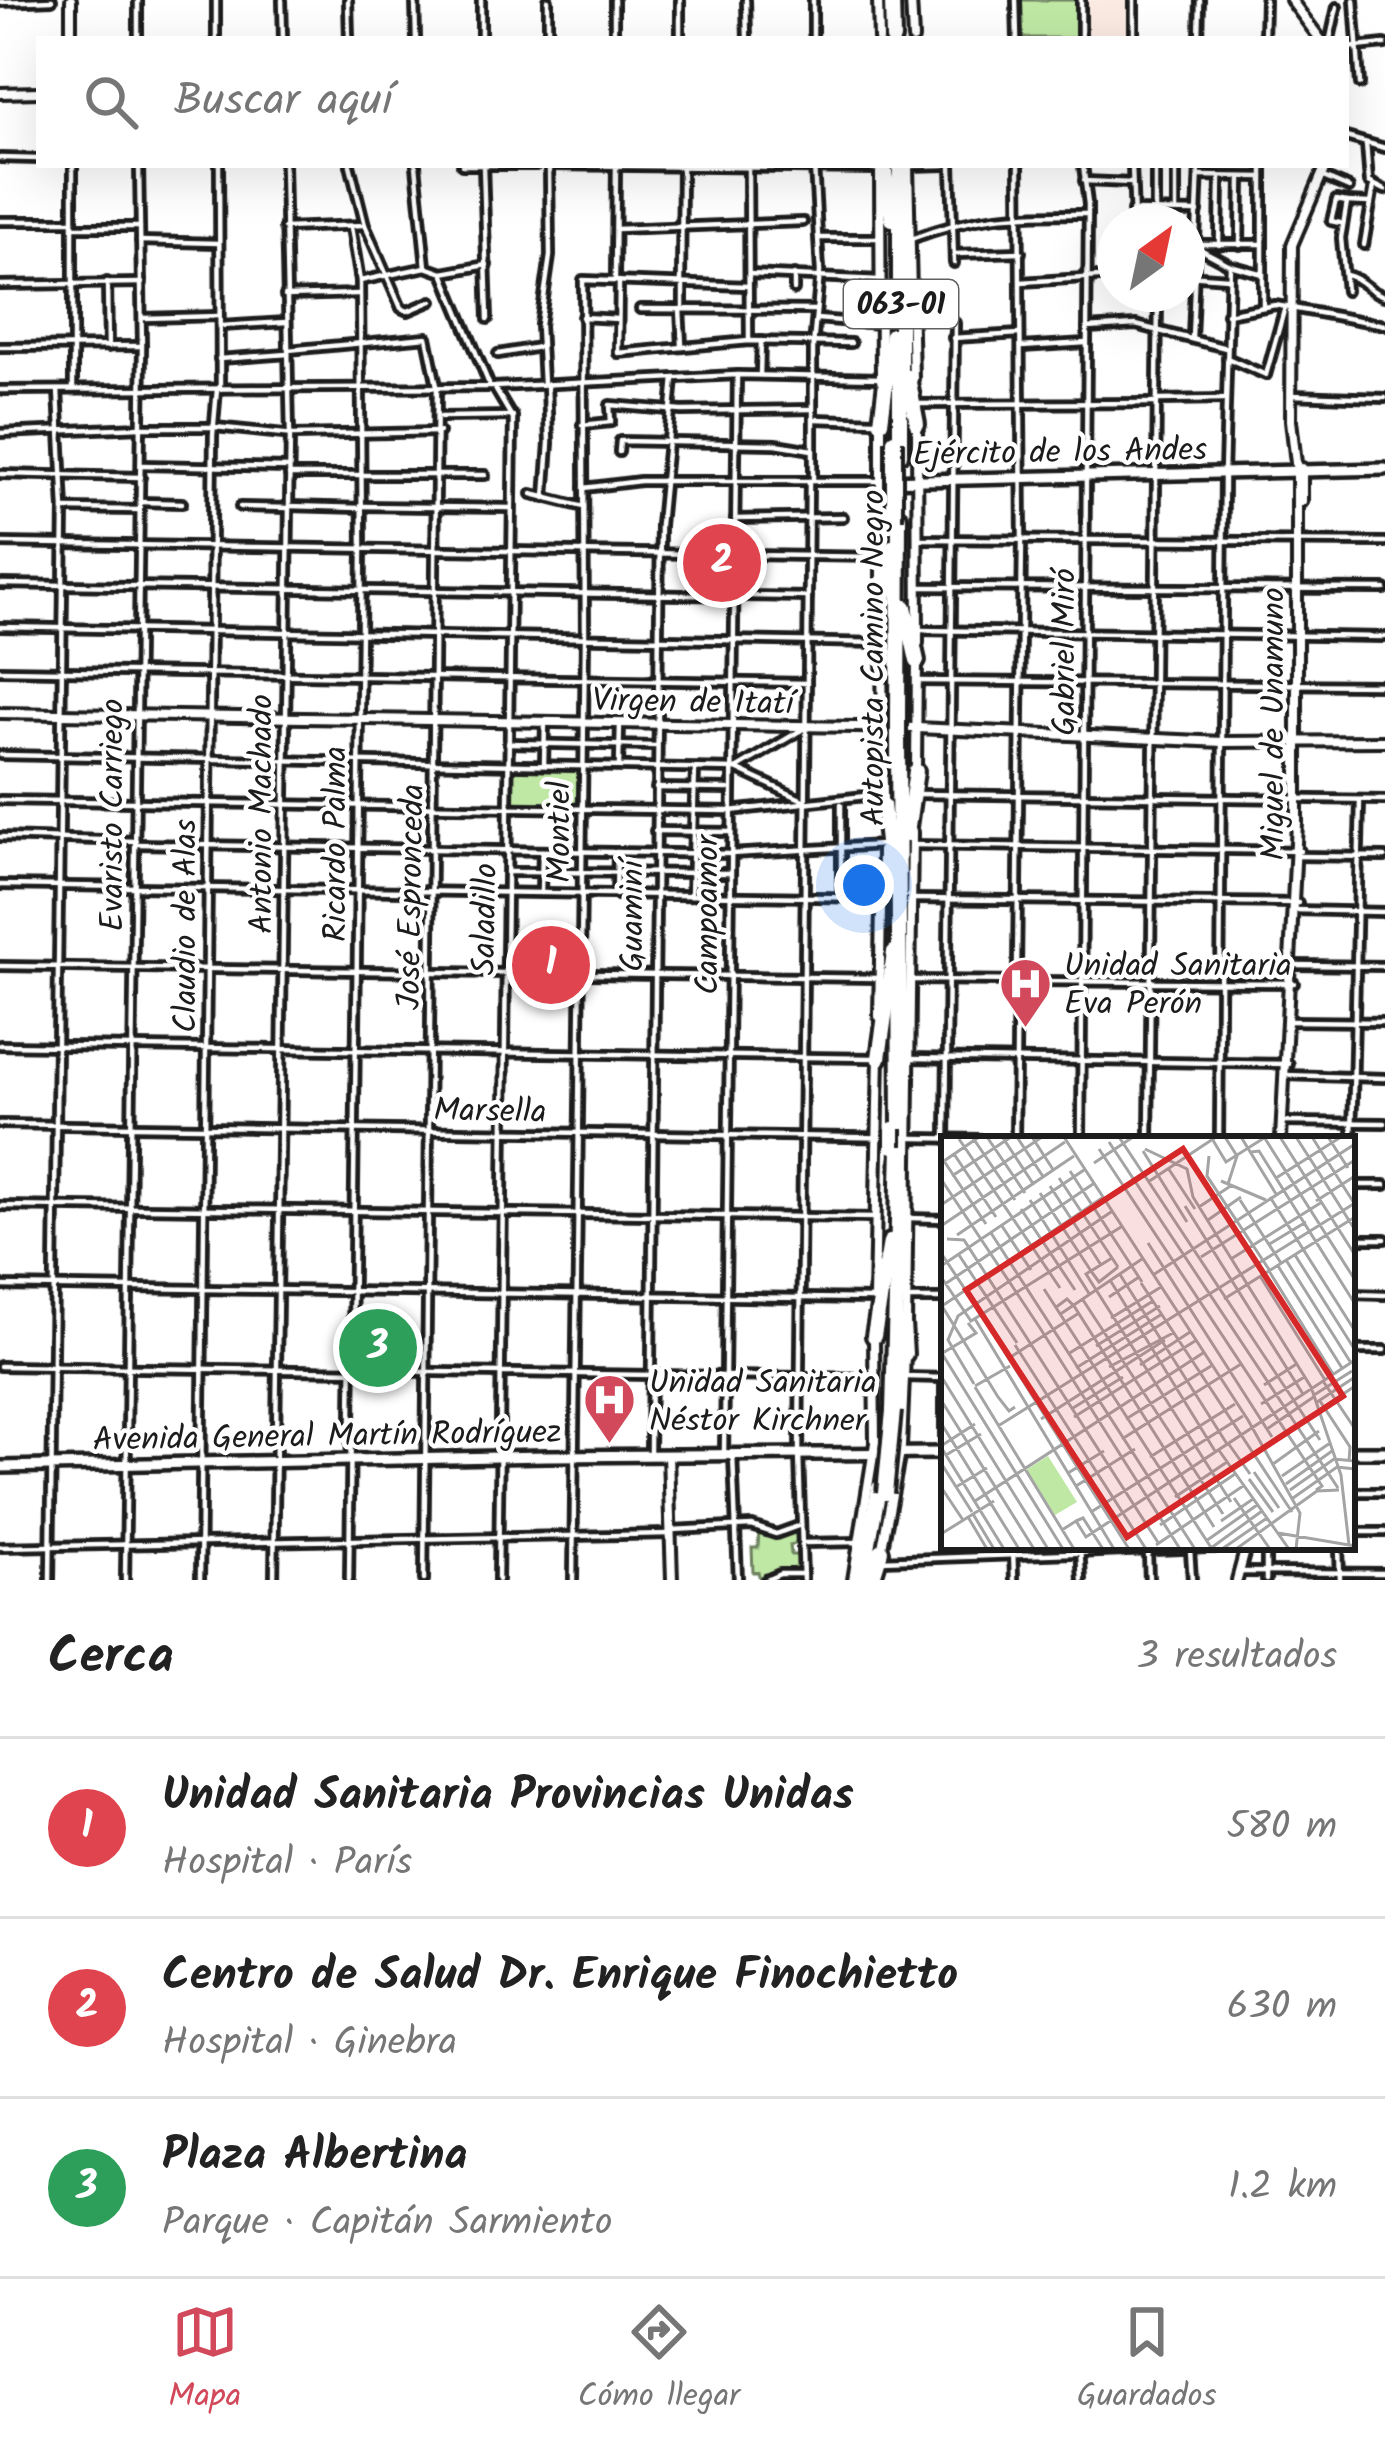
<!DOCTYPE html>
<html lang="es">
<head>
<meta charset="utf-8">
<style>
  body { margin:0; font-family:Kalam,sans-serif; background:#f2f2f2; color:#222 }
  .compass { position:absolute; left:1097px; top:204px; width:108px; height:108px; border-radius:50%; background:#fff; box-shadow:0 12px 48px #0002; rotate:33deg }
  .you { position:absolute; left:864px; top:885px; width:42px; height:42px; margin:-30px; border:9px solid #fff; border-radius:50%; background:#1a73e8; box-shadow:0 0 0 18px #1a73e833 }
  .badge { display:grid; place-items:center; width:78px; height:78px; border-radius:50%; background:#d1495b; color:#fff; font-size:39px; font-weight:700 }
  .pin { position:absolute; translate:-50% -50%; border:6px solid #fff; box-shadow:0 3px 12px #0006 }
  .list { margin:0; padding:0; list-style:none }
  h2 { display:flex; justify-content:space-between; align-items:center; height:156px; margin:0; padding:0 48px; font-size:51px }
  h2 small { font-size:39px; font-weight:400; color:#767676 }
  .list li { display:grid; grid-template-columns:78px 1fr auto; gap:36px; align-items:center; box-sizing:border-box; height:180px; padding:0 48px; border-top:3px solid #e0e0e0 }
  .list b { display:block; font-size:45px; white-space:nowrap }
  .list p { margin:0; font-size:39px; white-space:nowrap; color:#767676 }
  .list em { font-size:39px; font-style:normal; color:#767676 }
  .icon { flex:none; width:66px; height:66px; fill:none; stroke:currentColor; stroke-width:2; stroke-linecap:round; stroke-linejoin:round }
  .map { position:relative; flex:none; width:1385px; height:1580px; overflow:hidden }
  .search { position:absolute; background:#fff; box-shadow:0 12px 48px #0002; left:36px; right:36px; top:36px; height:132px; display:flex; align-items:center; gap:30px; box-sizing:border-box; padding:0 42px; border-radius:0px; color:#767676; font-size:45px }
  .sheet { height:696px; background:#fff }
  nav { display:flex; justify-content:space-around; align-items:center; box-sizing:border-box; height:168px; border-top:3px solid #e0e0e0; background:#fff; font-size:33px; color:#767676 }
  nav a { display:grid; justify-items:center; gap:6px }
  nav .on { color:#d1495b }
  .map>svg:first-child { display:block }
  .built { fill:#faeae2 }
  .green { fill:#bfe8a4; stroke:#6e8260; stroke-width:3 }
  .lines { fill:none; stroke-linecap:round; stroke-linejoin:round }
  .pedestrian-casing { stroke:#1c1c1c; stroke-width:14 }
  .minor-casing { stroke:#1c1c1c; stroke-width:14 }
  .tertiary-casing { stroke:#1c1c1c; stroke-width:16 }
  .secondary-casing { stroke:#1c1c1c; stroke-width:18 }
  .motorway-casing { stroke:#1c1c1c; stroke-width:22 }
  .pedestrian { stroke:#fff; stroke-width:4.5 }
  .minor { stroke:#fff; stroke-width:4.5 }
  .tertiary { stroke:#fff; stroke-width:8 }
  .secondary { stroke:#fff; stroke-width:9 }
  .motorway { stroke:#fff; stroke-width:14 }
  .motorway-bridge-casing { stroke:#1c1c1c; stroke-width:22; stroke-linecap:butt }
  .motorway-bridge { stroke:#fff; stroke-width:14 }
  .labels { text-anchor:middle; stroke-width:9; stroke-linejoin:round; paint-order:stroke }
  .shield { fill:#fff; stroke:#606060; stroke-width:3 }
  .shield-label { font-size:30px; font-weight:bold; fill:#1c1c1c }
  .street-label { font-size:33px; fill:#1c1c1c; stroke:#fff }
  .poi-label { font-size:33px; fill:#1c1c1c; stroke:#fff; text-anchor:start }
  .inset-road { fill:none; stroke:#a4a4a4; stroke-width:3 }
  .view { fill:#d62828; fill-opacity:0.15; stroke:#d62828; stroke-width:6 }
  .inset-edge { fill:none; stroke:#1c1c1c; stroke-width:6 }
</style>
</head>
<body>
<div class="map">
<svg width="1385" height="1580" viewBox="0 0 1385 1580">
  <rect width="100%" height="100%" fill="#fff"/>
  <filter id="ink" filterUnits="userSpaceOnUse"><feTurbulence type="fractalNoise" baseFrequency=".00833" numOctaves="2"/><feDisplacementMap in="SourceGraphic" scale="24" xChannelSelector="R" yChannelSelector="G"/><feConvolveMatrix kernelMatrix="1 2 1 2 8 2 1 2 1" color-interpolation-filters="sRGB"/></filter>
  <g filter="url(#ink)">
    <path class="built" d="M1084,0H1130L1129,39H1083Z"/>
    <g class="green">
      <rect x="1019" y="0" width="57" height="38"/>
      <path d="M508,764L582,766V808L509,807Z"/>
      <path d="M356,1329H399V1368L356,1367Z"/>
      <path d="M759,1530L777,1536L798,1531V1543L790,1545L791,1555H799V1570L775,1571L760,1580L758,1572H753L752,1548H758Z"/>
    </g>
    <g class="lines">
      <defs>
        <path id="pedestrian" d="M1347,202L1370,203"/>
        <g id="minor">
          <path d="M138,0V39"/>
          <path d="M216,0V39"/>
          <path d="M282,0L283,39"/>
          <path d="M348,0L349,39"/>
          <path d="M415,0L416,39"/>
          <path d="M481,0V39"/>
          <path d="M548,0V39"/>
          <path d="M614,0V39"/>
          <path d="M680,0V39"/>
          <path d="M746,0L747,39"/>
          <path d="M813,0V39"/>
          <path d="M1016,0L1017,39"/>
          <path d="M1134,0V39"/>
          <path d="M1354,0L1360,84"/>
          <path d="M0,2L52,0"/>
          <path d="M1081,39V0"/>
          <path d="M1199,39L1200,0"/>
          <path d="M1264,39L1265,0"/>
          <path d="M1330,39L1337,7"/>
          <path d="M1346,48L1385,44"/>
          <path d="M1346,137L1385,148"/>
          <path d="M1366,143L1369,182L1385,190"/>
          <path d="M0,158L39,159"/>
          <path d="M73,165V387"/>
          <path d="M219,165L220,389"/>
          <path d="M350,165L365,225L401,308L408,311L432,301"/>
          <path d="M416,165L426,267"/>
          <path d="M462,165H536"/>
          <path d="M483,165L488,319"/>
          <path d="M552,165L880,169"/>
          <path d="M951,165L954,263"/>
          <path d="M1132,165L1134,222"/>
          <path d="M908,166L945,165"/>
          <path d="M748,171L749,339"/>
          <path d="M1199,176L1263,177"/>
          <path d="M1321,176L1349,188"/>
          <path d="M1084,181L1132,183"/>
          <path d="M1132,211L1198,212"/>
          <path d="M1155,211V165"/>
          <path d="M1176,211V165"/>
          <path d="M0,221H73"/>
          <path d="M1340,223L1331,221L1336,200L1347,202"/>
          <path d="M74,227H140"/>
          <path d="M284,228L365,225"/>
          <path d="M616,229L803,222"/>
          <path d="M819,238H879"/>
          <path d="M911,239C979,213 1017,214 1088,214"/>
          <path d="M140,241L218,243"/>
          <path d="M1187,242L1230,265L1263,274"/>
          <path d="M1198,244H1263"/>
          <path d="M1219,245L1220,177"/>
          <path d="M1240,245L1241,177"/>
          <path d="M1364,245L1374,186"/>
          <path d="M955,254L1021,252"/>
          <path d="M443,273L489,384"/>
          <path d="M749,274L880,280"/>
          <path d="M1187,275L1228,278"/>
          <path d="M1346,275C1363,278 1369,293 1385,296"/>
          <path d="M615,279L616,165"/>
          <path d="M360,281L426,267L443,273L487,265"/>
          <path d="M619,281L618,353L749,341L851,343"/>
          <path d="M107,282L108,347"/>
          <path d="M681,282L682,168"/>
          <path d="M1021,282L1115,276"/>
          <path d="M0,285L142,283"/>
          <path d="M794,290V275"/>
          <path d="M1346,291L1341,238L1347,202"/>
          <path d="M285,296L358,294"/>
          <path d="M1263,307V165"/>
          <path d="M640,309L816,310"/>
          <path d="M680,309L682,345"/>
          <path d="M683,309V284"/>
          <path d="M1227,314L1275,305L1385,325"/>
          <path d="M582,317L618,319"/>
          <path d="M143,318L219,316"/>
          <path d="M816,319L880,324"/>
          <path d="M221,326L287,322"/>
          <path d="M1087,328L1136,325L1226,348"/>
          <path d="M953,338L1020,334"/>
          <path d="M1192,339L1199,165"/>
          <path d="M0,347L142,346"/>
          <path d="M1021,347L1086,343"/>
          <path d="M288,350L427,337L437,386L424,1580"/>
          <path d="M498,354L539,347"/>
          <path d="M1227,358L1266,375L1285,307"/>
          <path d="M219,359L288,354"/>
          <path d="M760,375L761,341"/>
          <path d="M543,384L540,325L550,256L549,165"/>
          <path d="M494,387L513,419L498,1580"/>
          <path d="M0,390L494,387L737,375L881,378"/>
          <path d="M1291,395L1385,398"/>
          <path d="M1159,400L1225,399"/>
          <path d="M916,404L1157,403"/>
          <path d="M441,417L513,416"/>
          <path d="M815,419L875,421"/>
          <path d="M582,425L611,422L610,405L682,411L813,409"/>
          <path d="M0,433L141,427H215L294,435L439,432"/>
          <path d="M619,452L620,441L776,444L812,450"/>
          <path d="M141,465L289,468"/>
          <path d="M0,474L141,477"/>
          <path d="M289,475H485"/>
          <path d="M813,481V346L820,272L814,165"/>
          <path d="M584,488L640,481H881"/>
          <path d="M532,494L584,507"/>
          <path d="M545,498L549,443L547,384"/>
          <path d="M140,502L182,503"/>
          <path d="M289,506L361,508"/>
          <path d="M361,506L510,508"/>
          <path d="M240,507L289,508"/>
          <path d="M64,509L140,510"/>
          <path d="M735,519L843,517"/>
          <path d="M919,539L1385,542"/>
          <path d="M0,543L882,557"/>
          <path d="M0,584L808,597"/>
          <path d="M919,587L1385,589"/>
          <path d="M0,627L882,643"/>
          <path d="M918,630L1385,637"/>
          <path d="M0,670L807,683"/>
          <path d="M917,681L1385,685"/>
          <path d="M508,743L657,746"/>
          <path d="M0,755L736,769L803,800"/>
          <path d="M544,764L545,722"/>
          <path d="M619,766L620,723"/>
          <path d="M736,769L803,729"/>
          <path d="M656,788L728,789"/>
          <path d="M917,794L1385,800"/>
          <path d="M0,800L730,811L883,794"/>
          <path d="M655,831L730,832"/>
          <path d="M0,837L136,841"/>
          <path d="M136,844L730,854L882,845"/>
          <path d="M911,845L1300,851"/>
          <path d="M1296,856L1385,857"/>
          <path d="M508,872L730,873"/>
          <path d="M0,885L881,898"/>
          <path d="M541,893L542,851"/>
          <path d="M841,894V804"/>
          <path d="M616,895L617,852"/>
          <path d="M691,895L695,769"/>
          <path d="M914,899L1298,903"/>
          <path d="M1293,910L1385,912"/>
          <path d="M1291,965L1385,966"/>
          <path d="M0,966L879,978"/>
          <path d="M911,980L1294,983"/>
          <path d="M1288,1021L1385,1022"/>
          <path d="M0,1045L873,1058"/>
          <path d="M911,1058L1289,1064"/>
          <path d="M1284,1075L1385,1078"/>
          <path d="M1283,1122L1385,1123"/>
          <path d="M0,1124L980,1139"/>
          <path d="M946,1139L955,323"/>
          <path d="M1015,1139L1022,540L1019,165"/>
          <path d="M1081,1139L1088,204L1083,165"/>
          <path d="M1149,1139L1158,294"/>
          <path d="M1219,1139L1224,473L1230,265"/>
          <path d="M1352,1139L1360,800"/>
          <path d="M1352,1185H1385"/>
          <path d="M0,1206L876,1218"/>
          <path d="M908,1218L944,1219"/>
          <path d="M1352,1239H1385"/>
          <path d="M0,1286L874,1299"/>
          <path d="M1352,1294L1385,1295"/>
          <path d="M908,1299H944"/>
          <path d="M1352,1350H1385"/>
          <path d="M0,1366L874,1378"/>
          <path d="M906,1377L944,1378"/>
          <path d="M944,1385V1493"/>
          <path d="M650,1451L660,525L674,378"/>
          <path d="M724,1455L737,375"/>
          <path d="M733,1455L738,1580"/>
          <path d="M1352,1492H1385"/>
          <path d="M672,1530L752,1526L776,1534L801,1525"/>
          <path d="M1352,1532H1385"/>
          <path d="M802,1543L860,1542"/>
          <path d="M0,1547L670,1534"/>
          <path d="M1013,1547L1014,1580"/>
          <path d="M1080,1547L1082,1580"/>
          <path d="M1339,1547L1340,1580"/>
          <path d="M1190,1550L1192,1580"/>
          <path d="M1148,1553L1149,1580"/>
          <path d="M881,1560L1235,1547"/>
          <path d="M1241,1572L1385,1573"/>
          <path d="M50,1580L64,509L58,390"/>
          <path d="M125,1580L142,346L139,165"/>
          <path d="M200,1580L213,435L217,389"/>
          <path d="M274,1580L290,434L284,165"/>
          <path d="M349,1580L362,549L360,281L351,227"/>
          <path d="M573,1580L585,638L583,280L748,286"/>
          <path d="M766,1580L780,1574H803"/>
          <path d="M803,1580L799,1454L809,481"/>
          <path d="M1266,1580V1547"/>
        </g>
        <g id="tertiary">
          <path d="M71,0V39"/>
          <path d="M878,0L879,39"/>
          <path d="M911,0L913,39"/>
          <path d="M1291,0L1320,39"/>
          <path d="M0,93L39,92"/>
          <path d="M908,165L913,379"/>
          <path d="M880,173L881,380"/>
          <path d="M881,419V578"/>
          <path d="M917,424L918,643"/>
          <path d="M1302,468V501"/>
          <path d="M882,611L883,806"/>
          <path d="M0,713L917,728L1223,742L1385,741"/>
          <path d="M916,769L917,658"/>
          <path d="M879,1016L882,851"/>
          <path d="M1281,1139L1297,823V472L1291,420L1292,245L1326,165"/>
          <path d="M874,1298L879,1055"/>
          <path d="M906,1327L912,832"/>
          <path d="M668,1455L672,1580"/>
          <path d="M881,1553L901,1447L905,1354"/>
          <path d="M853,1580L875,1443L874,1337"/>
          <path d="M1237,1580L1246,1547"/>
        </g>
        <g id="secondary">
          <path d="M881,481L1385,469"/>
          <path d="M1352,1452H1385"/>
          <path d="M0,1467L546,1456L944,1453"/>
        </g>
        <g id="motorway">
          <path d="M892,0L893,39"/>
          <path d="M884,165L892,219"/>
          <path d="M900,165V454"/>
          <path d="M908,377L917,424"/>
          <path d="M881,422L892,335"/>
          <path d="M905,607L917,661"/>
          <path d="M882,613L892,547"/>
          <path d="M898,715L899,517"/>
          <path d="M898,736L900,1130"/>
          <path d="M883,805L892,889"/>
          <path d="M907,834L916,771"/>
          <path d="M879,1058L894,952"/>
          <path d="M903,1324L905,1354"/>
          <path d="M874,1336L890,1242"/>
          <path d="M893,1411L900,1146"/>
          <path d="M862,1580L879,1488"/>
          <path d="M872,1580L881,1551"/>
        </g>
      </defs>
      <use href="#pedestrian" class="pedestrian-casing"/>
      <use href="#minor" class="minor-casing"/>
      <use href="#tertiary" class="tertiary-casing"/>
      <use href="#secondary" class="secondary-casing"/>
      <use href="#motorway" class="motorway-casing"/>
      <use href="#pedestrian" class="pedestrian"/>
      <use href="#minor" class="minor"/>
      <use href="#tertiary" class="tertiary"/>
      <use href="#secondary" class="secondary"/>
      <use href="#motorway" class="motorway"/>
      <defs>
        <g id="motorway-bridge">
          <path d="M894,519V440"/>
          <path d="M898,736V715"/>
          <path d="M893,1146V1129"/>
          <path d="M885,1493L893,1411"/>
        </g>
      </defs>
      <use href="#motorway-bridge" class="motorway-bridge-casing"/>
      <use href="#motorway-bridge" class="motorway-bridge"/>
    </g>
  </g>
  <defs>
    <symbol id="hospital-pin" viewBox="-11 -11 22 30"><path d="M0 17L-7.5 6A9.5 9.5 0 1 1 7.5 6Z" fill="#d1495b" stroke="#fff"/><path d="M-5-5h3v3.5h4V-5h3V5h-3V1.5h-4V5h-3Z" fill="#fff"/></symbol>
  </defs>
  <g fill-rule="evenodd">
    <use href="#hospital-pin" x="996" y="954" width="59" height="81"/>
    <use href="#hospital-pin" x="580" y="1370" width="59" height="81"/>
  </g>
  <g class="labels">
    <rect class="shield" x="844" y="280" width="114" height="48" rx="9"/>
    <g class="shield-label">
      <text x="901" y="314">063-01</text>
    </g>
    <g class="street-label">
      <text transform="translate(1060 450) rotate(-1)" y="12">Ejército de los Andes</text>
      <text transform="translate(1063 652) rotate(-90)" y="12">Gabriel Miró</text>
      <text transform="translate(872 658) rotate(-90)" y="12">Autopista Camino Negro</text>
      <text transform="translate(693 700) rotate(1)" y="12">Virgen de Itatí</text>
      <text transform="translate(1272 724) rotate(-90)" y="12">Miguel de Unamuno</text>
      <text transform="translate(260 814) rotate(-90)" y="12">Antonio Machado</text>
      <text transform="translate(111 815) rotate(-90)" y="12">Evaristo Carriego</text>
      <text transform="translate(558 832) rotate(-90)" y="12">Montiel</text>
      <text transform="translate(334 844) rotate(-90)" y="12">Ricardo Palma</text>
      <text transform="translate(409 897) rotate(-89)" y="12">José Espronceda</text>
      <text transform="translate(706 915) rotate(-90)" y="12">Campoamor</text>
      <text transform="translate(631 916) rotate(-90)" y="12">Guaminí</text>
      <text transform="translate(483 919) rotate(-89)" y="12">Saladillo</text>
      <text transform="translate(184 926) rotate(-90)" y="12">Claudio de Alas</text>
      <text transform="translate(490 1109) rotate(1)" y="12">Marsella</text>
      <text transform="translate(327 1434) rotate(-1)" y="12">Avenida General Martín Rodríguez</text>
    </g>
    <g class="poi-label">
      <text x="1064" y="976">Unidad Sanitaria<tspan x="1064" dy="38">Eva Perón</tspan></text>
      <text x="649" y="1393">Unidad Sanitaria<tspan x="649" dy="38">Néstor Kirchner</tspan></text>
    </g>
  </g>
  <g transform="translate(941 1136)">
    <rect width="414" height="414" fill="#fff"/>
    <path d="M107,320L136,366L114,379L85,334Z" fill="#bfe8a4"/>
    <path class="inset-road" d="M38,1L3,25L45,88M46,1L84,57M76,1L103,42M91,1L113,35M123,1L307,284L359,377L355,413M178,1L379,304M270,1L285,26L323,2M284,1L296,20L287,48M300,1L335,58M323,1L414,144M339,1L414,119M355,1L375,32M371,1L413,67M387,1L407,32M32,2L74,64M62,2L93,49M18,3L119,152M168,6L397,352M158,13L381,350L375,354M204,13L246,33L252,61L370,251L400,339L408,409M202,15L246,86M310,16L318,15L414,168M13,18L55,81M268,20L266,40L329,135M153,27L192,1M227,32L254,73M375,32L414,94M129,35L201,146M11,40L70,1M118,42L177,131M335,42L400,1M0,43L99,192M280,45L325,64M207,46L275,1M265,48L320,132M109,50L160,129M99,57L150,135M329,61L414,195M89,64L149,159M299,64L340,127M375,65L414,40M0,69L101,1M244,70L362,258M258,71L291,49M80,73L134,154M267,84L300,61M0,90L124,6M61,90L90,134M50,97L254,413M16,99L133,20M6,103L23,104L218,408M207,107L331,301M327,109L365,86M0,117L65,215M18,119L76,207M354,119L414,214M260,121L414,24M171,122L145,138L290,366M290,123L381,66M345,124L410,227M0,130L143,34M337,130L401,232M150,135L158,146L177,131M328,135L392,238M178,137L286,308M212,139L414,8M319,140L384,244M0,141L30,185L180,91M169,144L274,315M200,147L351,376M4,148L152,48M103,153L271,413M168,161L198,141M283,163L414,81M142,164L282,378M1,170L161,62M1,170L57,261L68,275L74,271M114,172L126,163L133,170L273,391M118,179L201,123M170,182L220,151M34,183L173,413M99,192L239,413M74,209L205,413M155,210L219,170M63,215L188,413M0,216L122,413M0,218L35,197L27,187M127,218L212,165M68,222L138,177M199,229L249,196M168,231L232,197M135,232L221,178M0,240L107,413M382,245L414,293M33,248L7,204L17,180L170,76M323,249L357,227M34,250L69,230M34,251L133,413M373,259L411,235M0,264L93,413M379,265L409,311L408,325M376,266L414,241M320,268L365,240M132,272L182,241M380,273L414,250M133,281L254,205M100,283L224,204M185,283L270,230M0,287L78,413M57,290L414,67M326,293L374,260M181,303L300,228M287,307L309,338M0,310L34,288M0,311L63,413M277,313L348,413M5,319L40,298M209,321L294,268M0,327L31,376M332,328L378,295M313,336L338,372M127,337L163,315M341,340L389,307M308,343L332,376M345,348L391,315M135,350L194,313M0,351L22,384M15,351L46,332M349,354L393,323L414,325M234,361L286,326M293,362L329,413M352,362L396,331L414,333M34,365L262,217M150,376L302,280M32,378L53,413M27,381L46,413M135,385L142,382L162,413M280,385L312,363M219,389L294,338M121,394L135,385L145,401L414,224M337,397L414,410M0,398L53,365M265,405L316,369M215,409L302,350M270,412L321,375M281,413L326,382M295,413L376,355L398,354"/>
    <path class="view" d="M242,13L402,260L186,401L25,154Z"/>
    <rect width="414" height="414" class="inset-edge"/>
  </g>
</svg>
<svg class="compass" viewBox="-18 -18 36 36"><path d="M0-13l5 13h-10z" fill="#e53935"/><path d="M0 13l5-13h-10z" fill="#767676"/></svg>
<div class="you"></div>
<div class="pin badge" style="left:551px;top:965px;background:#e0444e">1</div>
<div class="pin badge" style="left:722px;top:563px;background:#e0444e">2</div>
<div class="pin badge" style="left:378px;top:1348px;background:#2e9e5b">3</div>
<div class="search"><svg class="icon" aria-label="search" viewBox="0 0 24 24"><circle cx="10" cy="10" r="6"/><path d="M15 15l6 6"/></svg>Buscar aquí</div>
</div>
<section class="sheet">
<h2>Cerca<small>3 resultados</small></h2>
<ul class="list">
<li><span class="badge" style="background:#e0444e">1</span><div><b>Unidad Sanitaria Provincias Unidas</b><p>Hospital · París</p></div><em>580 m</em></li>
<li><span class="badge" style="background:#e0444e">2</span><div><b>Centro de Salud Dr. Enrique Finochietto</b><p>Hospital · Ginebra</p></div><em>630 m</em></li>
<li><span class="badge" style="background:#2e9e5b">3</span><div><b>Plaza Albertina</b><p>Parque · Capitán Sarmiento</p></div><em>1.2 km</em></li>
</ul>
</section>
<nav>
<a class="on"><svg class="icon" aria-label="map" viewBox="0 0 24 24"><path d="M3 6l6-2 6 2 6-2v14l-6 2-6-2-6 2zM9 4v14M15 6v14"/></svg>Mapa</a>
<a><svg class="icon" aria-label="directions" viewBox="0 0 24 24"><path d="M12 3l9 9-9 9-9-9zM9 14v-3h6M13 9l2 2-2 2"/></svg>Cómo llegar</a>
<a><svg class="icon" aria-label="saved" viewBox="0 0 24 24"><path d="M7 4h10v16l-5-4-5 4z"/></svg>Guardados</a>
</nav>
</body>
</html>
